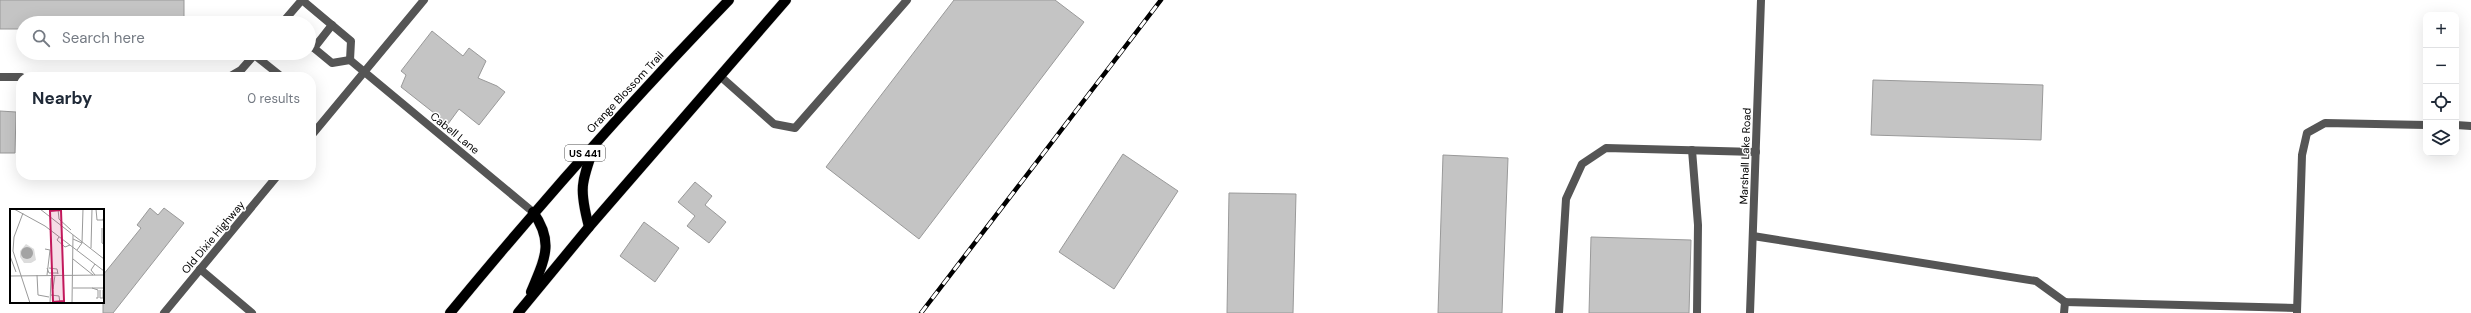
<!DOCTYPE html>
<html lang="en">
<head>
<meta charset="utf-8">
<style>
  body { margin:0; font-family:"DM Sans",sans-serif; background:#f2f2f3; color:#1f2937 }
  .controls { position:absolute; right:12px; top:12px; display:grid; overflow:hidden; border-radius:8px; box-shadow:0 4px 16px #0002 }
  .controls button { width:36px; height:36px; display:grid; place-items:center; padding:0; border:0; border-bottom:1px solid #e0e1e3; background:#fff; color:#1f2937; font:20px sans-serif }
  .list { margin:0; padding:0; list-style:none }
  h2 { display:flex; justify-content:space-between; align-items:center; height:52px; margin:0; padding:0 16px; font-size:17px }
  h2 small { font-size:13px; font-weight:400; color:#747a83 }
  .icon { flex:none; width:22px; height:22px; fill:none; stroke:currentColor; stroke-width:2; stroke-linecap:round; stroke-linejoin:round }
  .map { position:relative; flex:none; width:2471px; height:313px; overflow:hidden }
  .search { position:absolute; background:#fff; box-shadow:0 4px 16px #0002; left:16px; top:16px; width:300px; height:44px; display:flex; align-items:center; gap:10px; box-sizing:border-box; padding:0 14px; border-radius:22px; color:#747a83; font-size:15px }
  .panel { position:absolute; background:#fff; box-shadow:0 4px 16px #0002; left:16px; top:72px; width:300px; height:108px; border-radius:16px }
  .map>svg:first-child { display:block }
  .building { fill:#c4c4c4; stroke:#999 }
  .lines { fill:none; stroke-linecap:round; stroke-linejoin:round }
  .primary-casing { stroke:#dbdbdb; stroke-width:11 }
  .service { stroke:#555; stroke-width:8 }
  .minor { stroke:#555; stroke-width:8 }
  .tertiary { stroke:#555; stroke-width:8 }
  .primary { stroke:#000; stroke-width:10 }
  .rail-casing { stroke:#000; stroke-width:4.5 }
  .rail { stroke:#fff; stroke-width:3; stroke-dasharray:9; stroke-linecap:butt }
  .labels { text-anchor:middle; stroke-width:3; stroke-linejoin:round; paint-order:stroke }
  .shield { fill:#fff; stroke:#4c4c4c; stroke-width:1 }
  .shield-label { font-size:10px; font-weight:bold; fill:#000 }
  .street-label { font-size:11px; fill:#000; stroke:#fff }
  .inset-road { fill:none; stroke:#999; stroke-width:1 }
  .view { fill:#c2185b; fill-opacity:0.15; stroke:#c2185b; stroke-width:2 }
  .inset-edge { fill:none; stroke:#000; stroke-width:2 }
</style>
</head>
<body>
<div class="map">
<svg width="2471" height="313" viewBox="0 0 2471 313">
  <rect width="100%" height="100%" fill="#fff"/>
  <g class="building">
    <path d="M0,0H184V23H23V29H0Z"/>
    <path d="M954,0H1055L1084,22L919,239L826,167Z"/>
    <path d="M432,31L463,56L469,48L486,61L478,78L497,86L505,92L479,125L459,109L448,124L401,87L406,75L401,71Z"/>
    <path d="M1873,80L2043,85L2041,140L1871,135Z"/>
    <path d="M0,111L16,112L15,153H0Z"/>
    <path d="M1123,154L1178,191L1114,289L1059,252Z"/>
    <path d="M1443,155L1508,158L1502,313H1438Z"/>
    <path d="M695,182L712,196L705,205L726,222L709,243L687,226L695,216L678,202Z"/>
    <path d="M1229,193L1296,194L1293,313H1227Z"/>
    <path d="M150,208L158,215L164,208L184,223L113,313H103V275L141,228L137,225Z"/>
    <path d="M644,222L679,248L655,282L620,256Z"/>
    <path d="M1591,237L1691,240L1689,313H1589Z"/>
  </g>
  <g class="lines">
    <defs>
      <g id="primary">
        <path d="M589,227C579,189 581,183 594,147"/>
        <path d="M531,292C544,260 555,243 533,212"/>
        <path d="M450,313C539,205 631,101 729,0"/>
        <path d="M518,313L589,227L786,0"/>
      </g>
    </defs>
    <use href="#primary" class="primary-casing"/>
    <g class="service">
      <path d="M252,53L282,77"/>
      <path d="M720,76L774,124L795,128L907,0"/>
      <path d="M2456,125L2471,126"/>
      <path d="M1692,150L1698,225L1697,313"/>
      <path d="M1753,236L2036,281L2065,302L2297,308"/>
      <path d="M200,269L252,313"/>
      <path d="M2297,312L2302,155L2307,133L2325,123L2426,125"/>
      <path d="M1559,313L1566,199L1582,164L1606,148L1756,152"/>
      <path d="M2064,313L2065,302"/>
    </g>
    <g class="minor">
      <path d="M282,23L302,0L351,41L350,60"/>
      <path d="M309,44L332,63L350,60"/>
      <path d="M314,48L332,25"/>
      <path d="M350,60L533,212"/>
      <path d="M0,77H21"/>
      <path d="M229,77L241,70L256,53"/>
      <path d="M1750,313L1761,0"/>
    </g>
    <g class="tertiary">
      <path d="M311,136L424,0"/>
      <path d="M164,313L278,175"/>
    </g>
    <use href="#primary" class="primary"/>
    <defs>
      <path id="rail" d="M921,313L1161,0"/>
    </defs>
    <use href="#rail" class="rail-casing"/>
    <use href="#rail" class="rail"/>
  </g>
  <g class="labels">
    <rect class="shield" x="565" y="145" width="40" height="16" rx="3"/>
    <g class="shield-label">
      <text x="585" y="157">US 441</text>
    </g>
    <g class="street-label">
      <text transform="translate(625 92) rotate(-47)" y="4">Orange Blossom Trail</text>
      <text transform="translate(455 133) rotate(39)" y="4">Cabell Lane</text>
      <text transform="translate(1745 156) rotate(-88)" y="4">Marshall Lake Road</text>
      <text transform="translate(213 237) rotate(-50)" y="4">Old Dixie Highway</text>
    </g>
  </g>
  <g transform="translate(10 209)">
    <rect width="94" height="94" fill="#fff"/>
    <path d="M16,35L24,40L26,51L21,54H14L10,48V42Z" fill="#dcdcdc"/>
    <path d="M11 44a6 6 0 1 1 12 0a6 6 0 1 1-12 0Z" fill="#a3a3a3"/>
    <path class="inset-road" d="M4,0L35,17L94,62M30,0L94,50M48,0L49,10L61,21M86,0L87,11H93L94,7M13,4L4,28L3,42L20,94M92,19V34L94,35M49,28L47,31L55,38L60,36M63,30L72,34L67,41M72,34L73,0M81,39L82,0M35,40L40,41L37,66M0,47L6,63M63,50L83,66M37,59L39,64H48M39,59L47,60L48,65M27,66L28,86L39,88M85,66L81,61L85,55M0,67L94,66M63,79H94M82,79L88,81V89H86M43,80L45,66M90,81V89H93V81M41,86L49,87L50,94M40,94L41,69M62,94L63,26"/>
    <path class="view" d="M51,1L54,92L43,93L40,2Z"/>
    <rect width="94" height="94" class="inset-edge"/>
  </g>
</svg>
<div class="controls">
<button>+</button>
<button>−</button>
<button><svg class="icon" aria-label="locate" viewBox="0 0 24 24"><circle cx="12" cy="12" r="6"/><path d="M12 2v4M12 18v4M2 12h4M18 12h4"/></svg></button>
<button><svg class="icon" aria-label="layers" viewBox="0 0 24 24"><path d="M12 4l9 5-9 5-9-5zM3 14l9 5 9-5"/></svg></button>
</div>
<div class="search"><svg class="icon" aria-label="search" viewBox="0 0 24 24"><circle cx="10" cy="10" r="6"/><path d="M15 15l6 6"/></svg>Search here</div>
<section class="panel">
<h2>Nearby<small>0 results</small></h2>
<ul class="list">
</ul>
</section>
</div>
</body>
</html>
